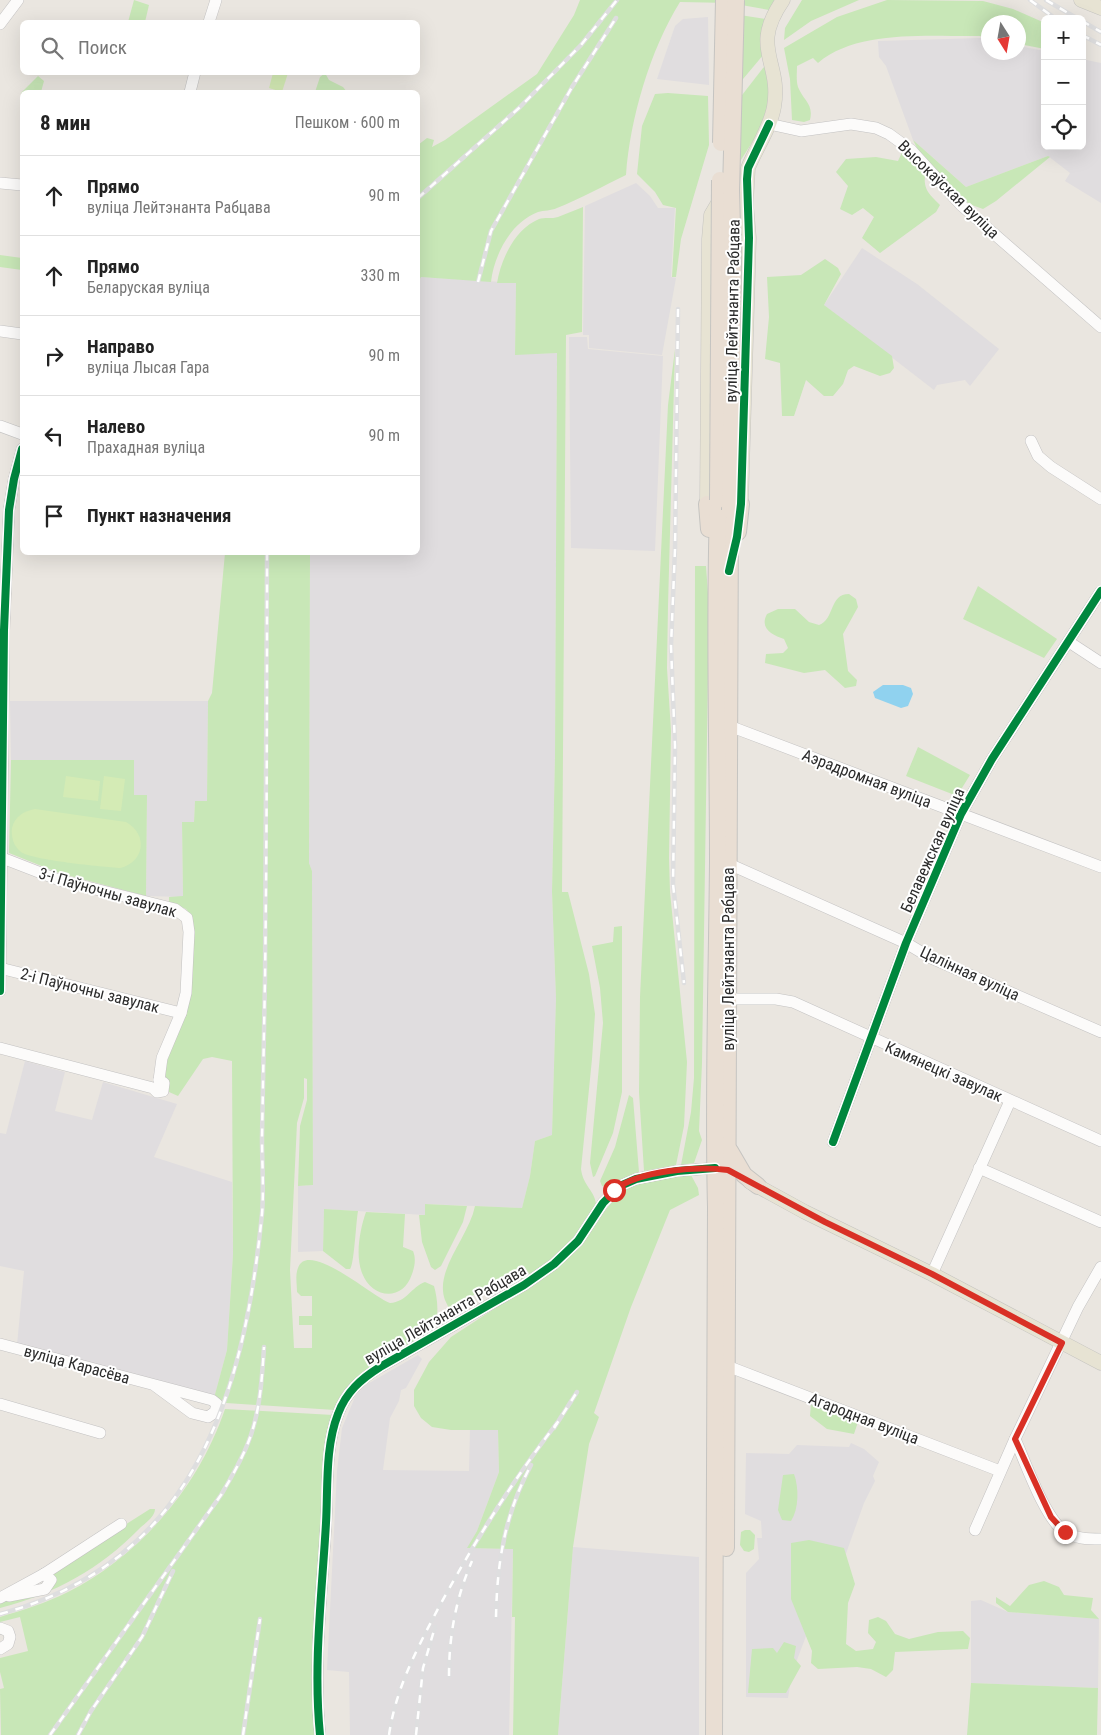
<!DOCTYPE html>
<html lang="ru">
<head>
<meta charset="utf-8">
<style>
  body { margin:0; font-family:"Roboto Condensed",sans-serif; background:#f6f6f6; color:#222 }
  .controls { position:absolute; right:15px; top:15px; display:grid; overflow:hidden; border-radius:8px; box-shadow:0 5px 20px #0002 }
  .controls button { width:45px; height:45px; display:grid; place-items:center; padding:0; border:0; border-bottom:1px solid #e0e0e0; background:#fff; color:#222; font:25px sans-serif }
  .compass { position:absolute; left:981px; top:15px; width:45px; height:45px; border-radius:50%; background:#fff; box-shadow:0 5px 20px #0002; rotate:169deg }
  .stop { position:absolute; width:15px; height:15px; margin:-11px; border:4px solid #d93025; border-radius:50%; background:#fff }
  .stop.end { background:#d93025; border-color:#fff; box-shadow:0 1px 5px #0008 }
  .list { margin:0; padding:0; list-style:none }
  h2 { display:flex; justify-content:space-between; align-items:center; height:65px; margin:0; padding:0 20px; font-size:21px }
  h2 small { font-size:16px; font-weight:400; color:#767676 }
  .list li { display:grid; grid-template-columns:32px 1fr auto; gap:15px; align-items:center; box-sizing:border-box; height:80px; padding:0 20px; border-top:1px solid #e0e0e0 }
  .list b { display:block; font-size:19px; white-space:nowrap }
  .list p { margin:0; font-size:16px; white-space:nowrap; color:#767676 }
  .list em { font-size:16px; font-style:normal; color:#767676 }
  .icon { flex:none; width:28px; height:28px; fill:none; stroke:currentColor; stroke-width:2; stroke-linecap:round; stroke-linejoin:round }
  .map { position:relative; flex:none; width:1101px; height:1735px; overflow:hidden }
  .search { position:absolute; background:#fff; box-shadow:0 5px 20px #0002; left:20px; top:20px; width:400px; height:55px; display:flex; align-items:center; gap:12px; box-sizing:border-box; padding:0 18px; border-radius:8px; color:#767676; font-size:19px }
  .panel { position:absolute; background:#fff; box-shadow:0 5px 20px #0002; left:20px; top:90px; width:400px; height:465px; border-radius:8px }
  .map>svg:first-child { display:block }
  .industrial { fill:#e0dddf }
  .green { fill:#c8e7b7 }
  .pitch { fill:#d4ebb5 }
  .water { fill:#90d2ef }
  .lines { fill:none; stroke-linecap:round; stroke-linejoin:round }
  .minor-casing { stroke:#c3c2c2; stroke-width:12 }
  .major-casing { stroke:#c5c4c1; stroke-width:15 }
  .highway-casing { stroke:#c5c4c1; stroke-width:18 }
  .minor { stroke:#fcfbfa; stroke-width:11 }
  .major { stroke:#e7e3d3; stroke-width:14 }
  .highway { stroke:#e9ded3; stroke-width:16 }
  .rail-casing { stroke:#dededf; stroke-width:4.5 }
  .rail { stroke:#fff; stroke-width:2.5; stroke-dasharray:8; stroke-linecap:butt }
  .highway-bridge-casing { stroke:#c5c4c1; stroke-width:18; stroke-linecap:butt }
  .highway-bridge { stroke:#e9ded3; stroke-width:16 }
  .cycleway-casing { stroke:#fff; stroke-width:11 }
  .cycleway { stroke:#00873e; stroke-width:8 }
  .route { stroke:#d93025; stroke-width:6 }
  .labels { text-anchor:middle; stroke-width:4; stroke-linejoin:round; paint-order:stroke }
  .street-label { font-size:16px; fill:#2b2b2b; stroke:#fff }
</style>
</head>
<body>
<div class="map">
<svg width="1101" height="1735" viewBox="0 0 1101 1735">
  <rect width="100%" height="100%" fill="#eae6e0"/>
  <g class="industrial">
    <path d="M708,17L709,85L657,79L675,26L683,19Z"/>
    <path d="M981,38L988,40V52H1018L1019,46L1045,51V146H1082V59L1101,63V203L1065,181L1070,173L1048,156L966,187L913,140L886,66L879,57L878,41Z"/>
    <path d="M636,183L650,196L658,208H675L671,277L676,278L662,355L589,348V335H583L585,206Z"/>
    <path d="M862,248L917,284L999,349L970,386L965,380L937,385L934,390L824,305Z"/>
    <path d="M421,277L516,283L515,354L557,353L555,757L552,892L556,998L552,1135L535,1141L530,1176L522,1208L426,1204L425,1215L324,1209L323,1251L298,1252V1186L313,1185L312,871L309,863L310,553L418,552V283Z"/>
    <path d="M569,337H587L588,349L663,356L655,551L571,548Z"/>
    <path d="M10,701H208L207,801H195L194,822H182L183,897L146,896L147,795H134V760H11Z"/>
    <path d="M25,1061L65,1072L55,1111L92,1120L103,1082L177,1104L154,1157L232,1182L233,1254L227,1350L214,1398L17,1345L24,1271L0,1266V1133L6,1134Z"/>
    <path d="M418,1355L422,1359L406,1388L401,1390L399,1401L390,1418L383,1470L469,1471L470,1429L498,1430L499,1472L477,1531L468,1548L513,1549L509,1735H350L349,1672L327,1670L337,1471L342,1428L355,1397L364,1386Z"/>
    <path d="M851,1443L864,1449L879,1462L873,1476L875,1481L864,1503L843,1562L835,1560L792,1673L788,1698L746,1697V1573L759,1559L757,1538H762L761,1521L745,1514L746,1453L789,1454L797,1445L849,1447Z"/>
    <path d="M573,1547L699,1557V1735H558Z"/>
    <path d="M981,1600L1008,1612L1099,1619L1098,1688L971,1683V1601Z"/>
  </g>
  <g class="green">
    <path d="M134,0L149,5L145,22H128Z"/>
    <path d="M580,0H776L769,10L730,3L680,2C650,50 630,119 626,175C603,186 580,199 557,208C551,211 544,210 538,212C511,222 494,255 491,282L421,277L418,283V145L427,138L434,140L432,147L445,140L537,74L574,15Z"/>
    <path d="M802,0H859L811,21L784,40L785,28Z"/>
    <path d="M887,0L983,1L1013,9L1045,23V49L1019,44L1018,22H988V38L980,36C930,37 858,29 818,63L813,58L797,66C797,72 796,81 798,87C803,100 814,104 810,120L804,122L792,120L790,79L784,48L837,17Z"/>
    <path d="M740,15L766,19L764,54L738,85Z"/>
    <path d="M767,63L770,99L760,130L739,163V99Z"/>
    <path d="M325,73L329,80L343,87L347,92H315L320,77Z"/>
    <path d="M38,76L44,81L41,92H22V94L21,93Z"/>
    <path d="M668,93L708,96L709,145L681,239L676,277H672L676,208L663,205L655,192L637,174L642,126L655,94Z"/>
    <path d="M913,140L966,187L1048,156L1050,157L996,201L983,209L969,204L956,191L920,154Z"/>
    <path d="M903,150L926,171C922,188 928,193 940,205L936,212L880,253L862,238L874,217L863,208L852,215L840,209L848,186L836,172L846,159L876,157L898,161Z"/>
    <path d="M583,207L582,332L566,335L562,892H568L589,974L595,1014L592,1059L581,1169C583,1186 595,1191 596,1204C590,1213 584,1224 577,1233C566,1247 523,1291 505,1279L458,1303L459,1309L455,1312C449,1310 448,1306 445,1300C434,1270 469,1237 475,1206L522,1208L530,1176L535,1141L552,1135L556,998L552,892L555,757L557,353L515,355L516,283H497C501,259 515,229 539,219C544,217 552,219 558,217C566,214 575,210 583,207Z"/>
    <path d="M0,255L22,258V270L0,267Z"/>
    <path d="M825,259L838,268L841,274L824,305L892,356L894,368L890,373L880,376L854,366L848,370L843,384L833,396H824L806,380L794,416H782L780,363L765,359L769,317L767,277L801,275Z"/>
    <path d="M675,349L668,606L667,668L671,731L669,858L670,892L687,1062L684,1126L676,1165L644,1171L639,1092L640,997L668,405Z"/>
    <path d="M225,553H310L309,863L312,871L313,1185L298,1186L300,1126L307,1100V1079L304,1078V1098L297,1123L290,1270L294,1348H312V1325H299V1316H312V1296H301L297,1292C297,1284 295,1275 298,1268C308,1239 374,1298 390,1303C407,1302 411,1287 425,1282L434,1286C438,1300 440,1320 431,1331L335,1410L226,1403L214,1398L227,1350L233,1254L232,1061L212,1057L203,1059L178,1096L169,1092L164,1070L192,980L194,927L192,917L186,909L169,902V897L183,896L182,822H194L195,801H207L208,701L212,693Z"/>
    <path d="M695,566H706L709,607L702,1063L699,1131L702,1140L694,1163L681,1165L691,1112L694,1078Z"/>
    <path d="M978,586L1057,639L1044,658L963,619Z"/>
    <path d="M849,594L856,599L858,607L843,634L848,671L857,680L856,686L845,688L825,670L804,673L765,663L766,654L783,653L788,648L784,639C773,635 759,629 767,614L778,609H795L809,622L819,625C835,619 829,594 849,594Z"/>
    <path d="M918,747L970,775L957,796L906,776Z"/>
    <path d="M11,760H134V795H147L146,896L59,873L9,853Z"/>
    <path d="M622,926V1092L613,1133L595,1176L593,1177L590,1163L603,1023L600,988L592,946L613,942L614,927Z"/>
    <path d="M629,1095L633,1098L639,1172C626,1175 614,1188 602,1186L600,1181L615,1147Z"/>
    <path d="M691,1175L698,1188L699,1195L670,1210L631,1307L594,1413L599,1417L589,1444L573,1547L558,1735H513L515,1617H512L513,1549L467,1548L477,1531L499,1472L498,1430H451L432,1427L421,1418L414,1406V1390L429,1362L451,1337L557,1268L623,1189L650,1181Z"/>
    <path d="M425,1204L467,1206L463,1222L441,1266L435,1270L431,1267L422,1242L419,1215H425Z"/>
    <path d="M324,1209L358,1211C356,1222 354,1266 350,1269H346L323,1251Z"/>
    <path d="M366,1212L405,1214L403,1247L413,1251C416,1258 415,1266 412,1274C403,1302 372,1299 362,1273C355,1255 360,1229 366,1212Z"/>
    <path d="M811,1403L858,1422L854,1434L827,1429L810,1416Z"/>
    <path d="M225,1409L333,1415L316,1735H1L0,1689L4,1688L0,1672V1658L28,1651L20,1617L0,1622V1617C23,1610 46,1603 68,1592C141,1555 199,1486 225,1409Z"/>
    <path d="M794,1474C799,1487 799,1509 791,1521L782,1520L778,1510L783,1475Z"/>
    <path d="M150,1509H155C155,1517 144,1524 139,1529C100,1569 54,1594 0,1608V1602L39,1593L54,1570Z"/>
    <path d="M745,1530H750L755,1535L754,1549L749,1552L744,1551L740,1545L741,1532Z"/>
    <path d="M809,1540L844,1548L855,1584L848,1603L846,1644L856,1651L873,1649L876,1642L868,1633L869,1620L878,1617L886,1621L895,1634L909,1639L938,1632L963,1631L970,1638L968,1649L895,1652L893,1670L886,1677L871,1669L857,1667L818,1669L811,1663L812,1651L791,1599V1543Z"/>
    <path d="M1044,1581L1059,1587L1064,1595L1093,1598L1091,1610L1099,1619L1008,1612L996,1603V1597L1010,1606L1029,1585Z"/>
    <path d="M784,1642L796,1646L794,1658L801,1666L786,1693H748L752,1649L773,1648L777,1653Z"/>
    <path d="M971,1683L1098,1688L1097,1735H967Z"/>
  </g>
  <g class="pitch">
    <path d="M273,73H288L282,92L269,88Z"/>
    <path d="M66,776L100,781L98,801L63,797Z"/>
    <path d="M104,776L125,779L121,811L100,809Z"/>
    <path d="M35,809L126,822C148,834 145,862 120,868C103,867 32,860 21,852C13,846 11,836 12,828C15,816 24,811 35,809Z"/>
  </g>
  <path class="water" d="M883,685H903L911,688L913,694L908,706L901,708L875,698L873,692Z"/>
  <g class="lines">
    <defs>
      <g id="minor">
        <path d="M209,22L216,0"/>
        <path d="M0,24L18,0"/>
        <path d="M190,92L195,72"/>
        <path d="M769,124L801,131L851,124L876,128L889,134L911,150L961,205L1101,327"/>
        <path d="M0,183L22,185"/>
        <path d="M0,331L22,334"/>
        <path d="M0,426L22,434"/>
        <path d="M1031,441L1038,456L1051,467L1101,499"/>
        <path d="M1069,642L1101,663"/>
        <path d="M724,724L1101,867"/>
        <path d="M0,857L59,880L175,909L187,918L189,932L186,993L181,1013L162,1058L159,1080"/>
        <path d="M729,864L906,943L931,958L1101,1032"/>
        <path d="M0,968L181,1013"/>
        <path d="M0,991L4,630L9,510L14,479L22,449"/>
        <path d="M728,999H776L793,1002L1101,1141"/>
        <path d="M0,1048L153,1088L157,1092L163,1091L164,1083L159,1080"/>
        <path d="M833,1142L906,943L961,814L992,759L1101,591"/>
        <path d="M979,1168L1101,1222"/>
        <path d="M932,1274L1010,1101"/>
        <path d="M0,1344L212,1400L217,1404L215,1412L208,1417L192,1413L154,1385"/>
        <path d="M727,1366L1000,1471"/>
        <path d="M0,1404L100,1433"/>
        <path d="M1015,1439C1025,1461 1045,1519 1064,1531C1075,1539 1088,1539 1101,1539"/>
        <path d="M975,1530L1015,1439L1078,1307L1101,1267"/>
        <path d="M9,1596L45,1589L51,1580L44,1574"/>
        <path d="M0,1598L44,1574L121,1524"/>
        <path d="M0,1628L8,1631L10,1637L8,1644L0,1649"/>
        <path d="M320,1735C313,1665 322,1593 326,1523C328,1488 325,1447 338,1414C346,1392 361,1379 380,1367L524,1285L554,1264L578,1241L603,1203L620,1186L636,1179L677,1171L715,1168"/>
      </g>
      <g id="major">
        <path d="M1081,0L1101,8"/>
        <path d="M707,504L709,239L711,215L721,198"/>
        <path d="M741,504L749,238L746,203L748,168C756,148 770,129 774,107C782,61 749,49 783,0"/>
        <path d="M750,1182L805,1212L932,1274L1101,1363"/>
      </g>
      <g id="highway">
        <path d="M707,504L709,529"/>
        <path d="M738,532L741,504"/>
        <path d="M730,1151L744,1175L758,1186"/>
        <path d="M726,1548L730,510"/>
        <path d="M714,1735L716,1207C713,1092 717,977 718,862C718,745 714,628 718,510"/>
      </g>
    </defs>
    <use href="#minor" class="minor-casing"/>
    <use href="#major" class="major-casing"/>
    <use href="#highway" class="highway-casing"/>
    <use href="#minor" class="minor"/>
    <use href="#major" class="major"/>
    <use href="#highway" class="highway"/>
    <defs>
      <g id="rail">
        <path d="M1030,0L1056,19"/>
        <path d="M1046,0L1078,19"/>
        <path d="M1082,21L1101,32"/>
        <path d="M1082,35L1101,45"/>
        <path d="M418,198L519,108L581,45L617,0"/>
        <path d="M478,282L491,231L572,87L616,18"/>
        <path d="M678,309L675,549L671,646L675,746L673,884L684,983"/>
        <path d="M554,1428L577,1392"/>
        <path d="M0,1614C195,1562 244,1394 262,1214C264,1189 262,1163 262,1138C263,1084 264,1031 265,978C267,836 267,694 267,552"/>
        <path d="M496,1617C497,1562 505,1514 531,1465"/>
        <path d="M449,1676C449,1635 456,1598 472,1561"/>
        <path d="M50,1735L221,1495C231,1478 241,1461 248,1443C260,1413 262,1379 264,1347"/>
        <path d="M78,1735L91,1711L142,1637L173,1571"/>
        <path d="M243,1735L260,1619"/>
        <path d="M389,1735C396,1687 418,1647 440,1605C475,1541 513,1480 557,1423"/>
        <path d="M416,1735L423,1668L435,1627"/>
      </g>
    </defs>
    <use href="#rail" class="rail-casing"/>
    <use href="#rail" class="rail"/>
    <defs>
      <g id="highway-bridge">
        <path d="M721,143L724,0"/>
        <path d="M718,500L720,180"/>
        <path d="M730,510L733,264L731,190L736,0"/>
      </g>
    </defs>
    <use href="#highway-bridge" class="highway-bridge-casing"/>
    <use href="#highway-bridge" class="highway-bridge"/>
    <defs>
      <g id="cycleway">
        <path d="M729,571L737,537L741,504L749,238L747,179L748,168L769,124"/>
        <path d="M0,991L4,630L9,510L14,479L22,449"/>
        <path d="M833,1142L906,943L961,814L992,759L1101,591"/>
        <path d="M320,1735C313,1665 322,1593 326,1523C328,1488 325,1447 338,1414C346,1392 361,1379 380,1367L524,1285L554,1264L578,1241L603,1203L620,1186L636,1179L677,1171L715,1168"/>
      </g>
    </defs>
    <use href="#cycleway" class="cycleway-casing"/>
    <use href="#cycleway" class="cycleway"/>
  </g>
  <g class="lines">
    <path class="route" d="M614,1190C640,1170 697,1166 728,1170L825,1222L932,1274L1062,1343L1015,1439L1051,1517L1065,1532"/>
  </g>
  <g class="labels">
    <g class="street-label">
      <text transform="translate(949 189) rotate(44)" y="6">Высокаўская вуліца</text>
      <text transform="translate(732 311) rotate(-89)" y="6">вуліца Лейтэнанта Рабцава</text>
      <text transform="translate(867 778) rotate(21)" y="6">Аэрадромная вуліца</text>
      <text transform="translate(932 850) rotate(-66)" y="6">Белавежская вуліца</text>
      <text transform="translate(108 892) rotate(16)" y="6">3-і Паўночны завулак</text>
      <text transform="translate(728 959) rotate(-90)" y="6">вуліца Лейтэнанта Рабцава</text>
      <text transform="translate(970 973) rotate(25)" y="6">Цалінная вуліца</text>
      <text transform="translate(90 990) rotate(14)" y="6">2-і Паўночны завулак</text>
      <text transform="translate(944 1071) rotate(24)" y="6">Камянецкі завулак</text>
      <text transform="translate(445 1314) rotate(-30)" y="6">вуліца Лейтэнанта Рабцава</text>
      <text transform="translate(77 1364) rotate(15)" y="6">вуліца Карасёва</text>
      <text transform="translate(864 1418) rotate(21)" y="6">Агародная вуліца</text>
    </g>
  </g>
</svg>
<div class="controls">
<button>+</button>
<button>−</button>
<button><svg class="icon" aria-label="locate" viewBox="0 0 24 24"><circle cx="12" cy="12" r="6"/><path d="M12 2v4M12 18v4M2 12h4M18 12h4"/></svg></button>
</div>
<svg class="compass" viewBox="-18 -18 36 36"><path d="M0-13l5 13h-10z" fill="#e53935"/><path d="M0 13l5-13h-10z" fill="#767676"/></svg>
<div class="stop" style="left:614px;top:1190px"></div>
<div class="stop end" style="left:1065px;top:1532px"></div>
<div class="search"><svg class="icon" aria-label="search" viewBox="0 0 24 24"><circle cx="10" cy="10" r="6"/><path d="M15 15l6 6"/></svg>Поиск</div>
<section class="panel">
<h2>8 мин<small>Пешком · 600 m</small></h2>
<ul class="list">
<li><svg class="icon" aria-label="ahead" viewBox="0 0 24 24"><path d="M12 20V5M6 11l6-6 6 6"/></svg><div><b>Прямо</b><p>вуліца Лейтэнанта Рабцава</p></div><em>90 m</em></li>
<li><svg class="icon" aria-label="ahead" viewBox="0 0 24 24"><path d="M12 20V5M6 11l6-6 6 6"/></svg><div><b>Прямо</b><p>Беларуская вуліца</p></div><em>330 m</em></li>
<li><svg class="icon" aria-label="right" viewBox="0 0 24 24"><path d="M7 20v-9h11M14 6l5 5-5 5"/></svg><div><b>Направо</b><p>вуліца Лысая Гара</p></div><em>90 m</em></li>
<li><svg class="icon" aria-label="left" viewBox="0 0 24 24"><path d="M17 20v-9H6M10 6l-5 5 5 5"/></svg><div><b>Налево</b><p>Прахадная вуліца</p></div><em>90 m</em></li>
<li><svg class="icon" aria-label="arrive" viewBox="0 0 24 24"><path d="M6 21V4h12l-3 4 3 4H6"/></svg><div><b>Пункт назначения</b></div></li>
</ul>
</section>
</div>
</body>
</html>
